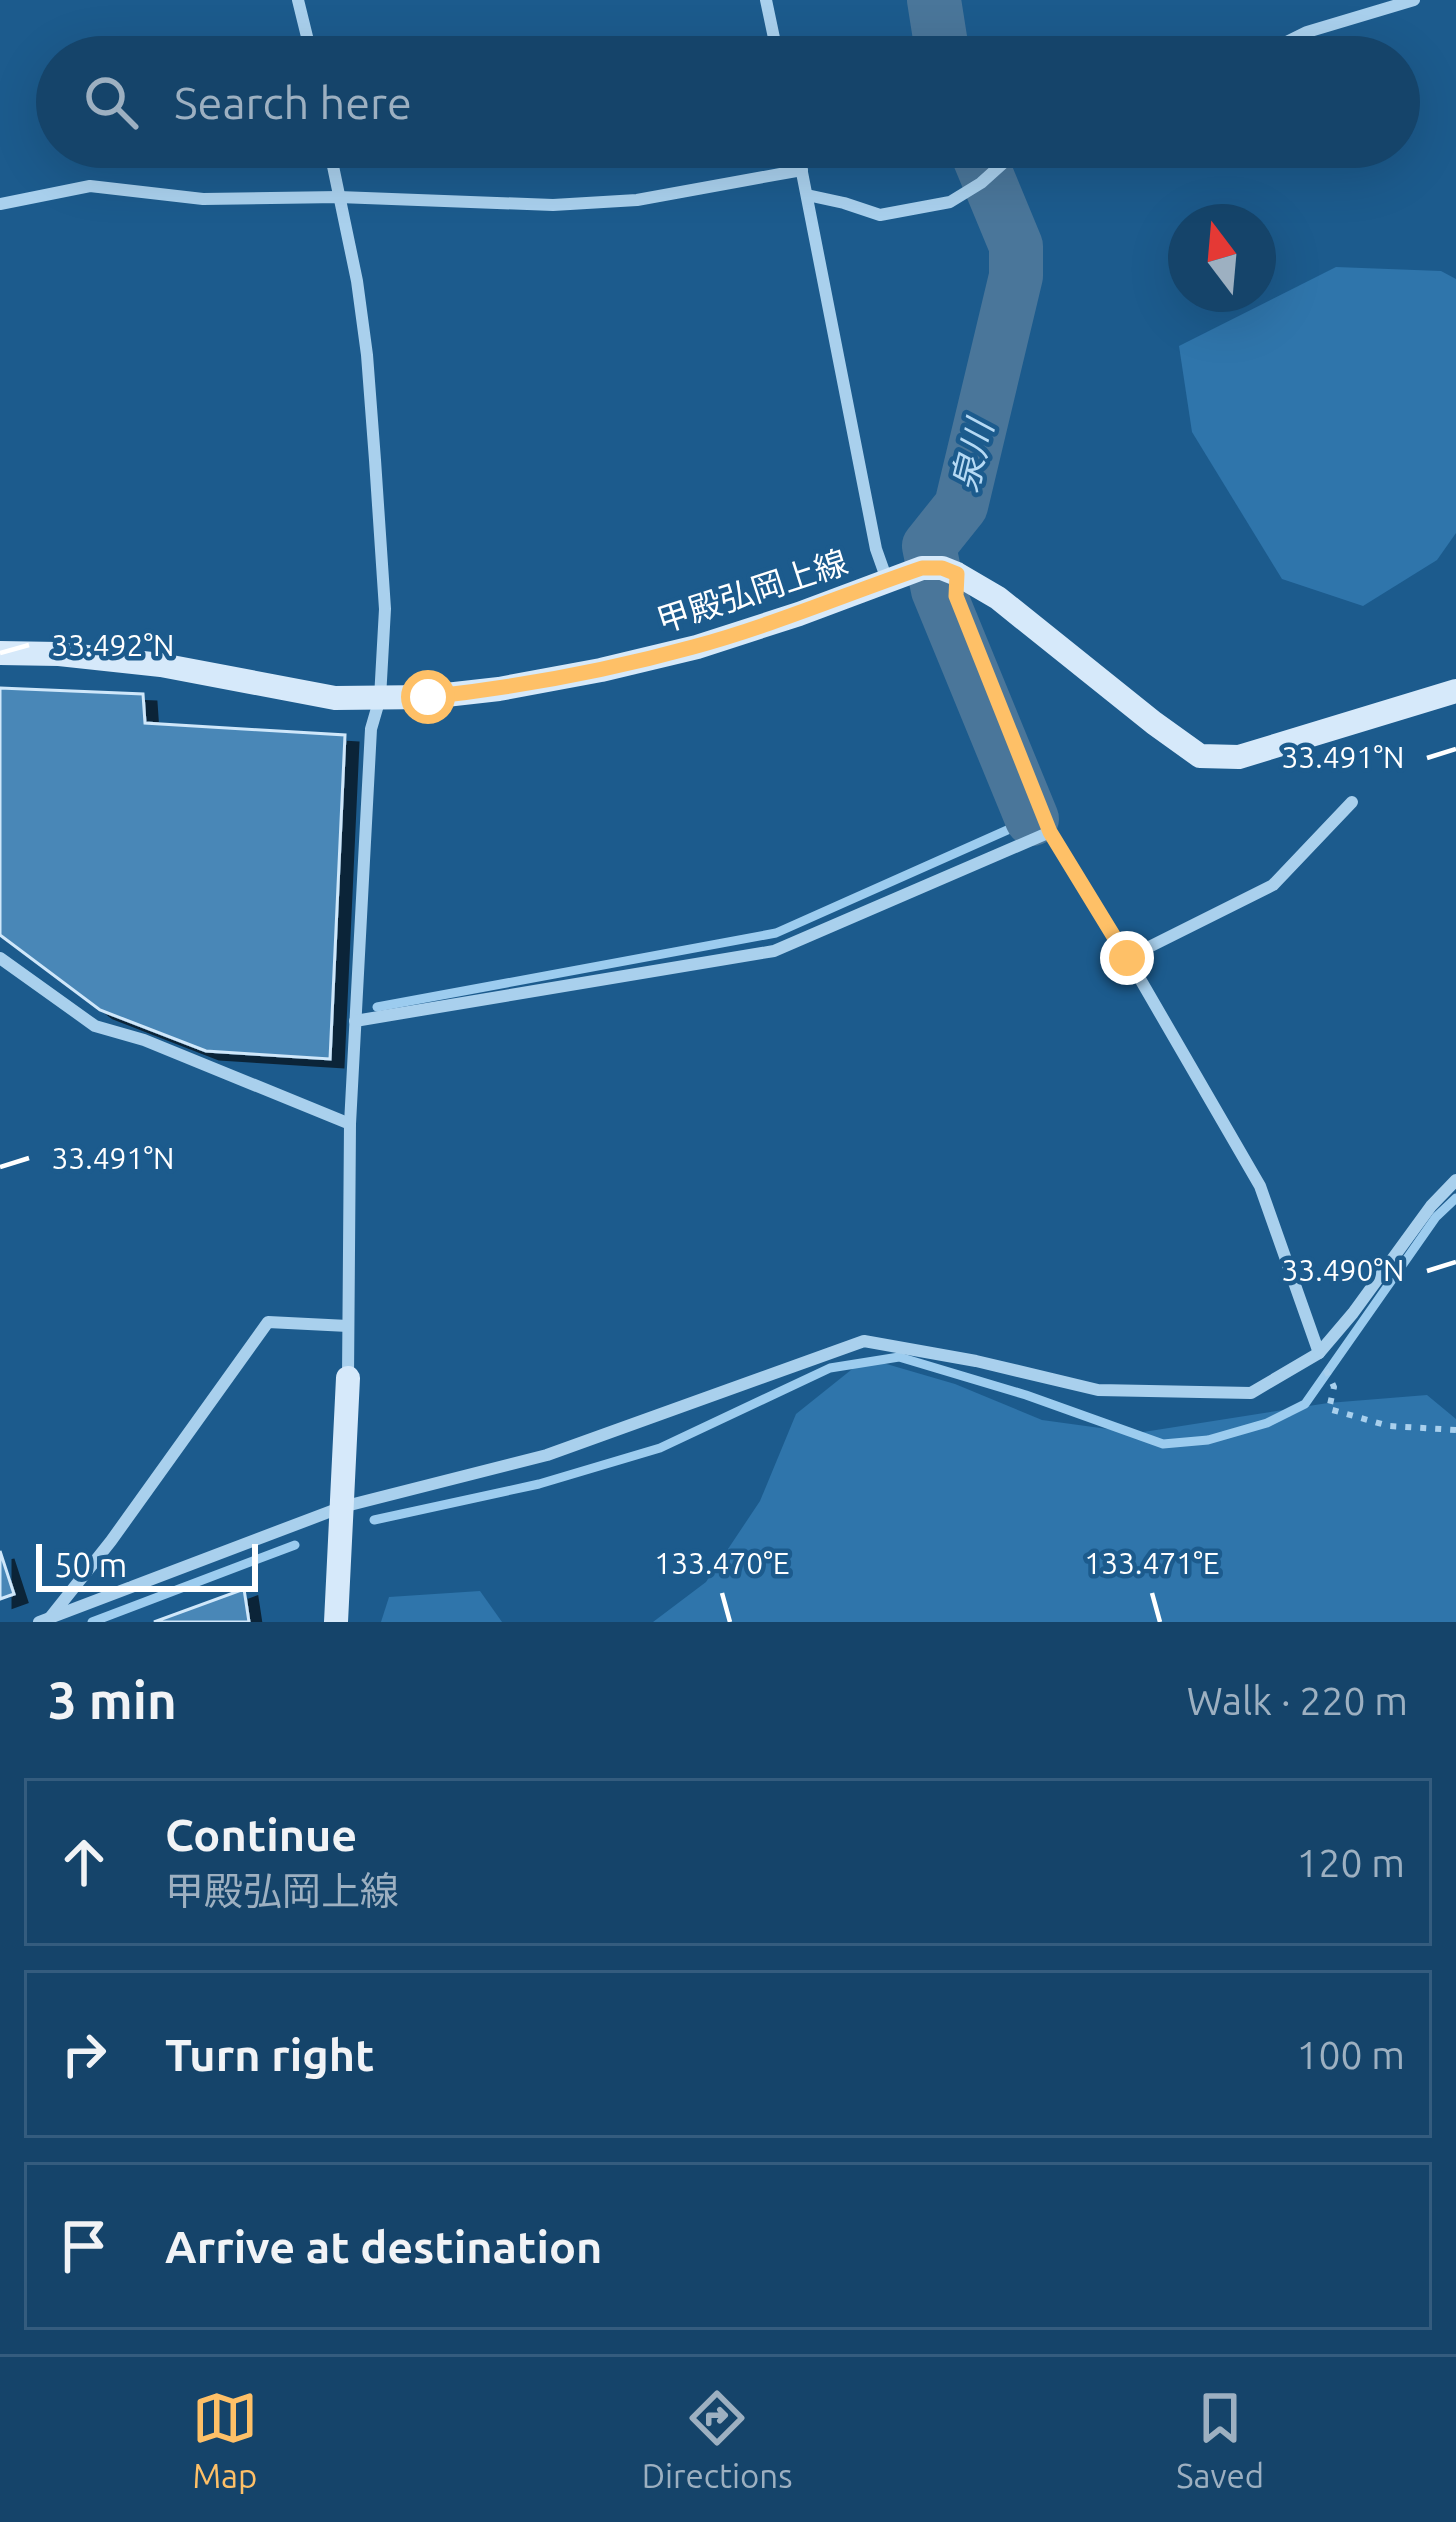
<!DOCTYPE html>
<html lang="en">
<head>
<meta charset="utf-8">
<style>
  body { margin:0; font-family:Ubuntu,"Noto Sans JP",sans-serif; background:#224e72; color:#f1f3f6 }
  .compass { position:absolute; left:1168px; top:204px; width:108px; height:108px; border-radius:50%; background:#15446a; box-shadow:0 12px 48px #0002; rotate:344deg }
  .scale { position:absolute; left:36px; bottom:30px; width:222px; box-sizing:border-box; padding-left:12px; border:6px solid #fff; border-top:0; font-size:33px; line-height:42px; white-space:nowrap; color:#fff; -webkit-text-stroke:9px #1c5b8d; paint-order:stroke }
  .stop { position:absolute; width:36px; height:36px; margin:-27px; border:9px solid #fec067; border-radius:50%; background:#fff }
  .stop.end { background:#fec067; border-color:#fff; box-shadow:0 3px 12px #0008 }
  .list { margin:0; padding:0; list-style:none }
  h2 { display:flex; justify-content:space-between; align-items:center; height:156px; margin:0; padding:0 48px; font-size:51px }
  h2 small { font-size:39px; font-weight:400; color:#9db0c1 }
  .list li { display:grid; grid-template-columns:78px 1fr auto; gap:36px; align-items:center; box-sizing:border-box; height:168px; margin:0 24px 24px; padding:0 24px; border:3px solid #345c7e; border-radius:0px }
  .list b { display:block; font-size:45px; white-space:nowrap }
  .list p { margin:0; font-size:39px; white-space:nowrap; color:#9db0c1 }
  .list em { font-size:39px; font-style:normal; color:#9db0c1 }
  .icon { flex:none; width:66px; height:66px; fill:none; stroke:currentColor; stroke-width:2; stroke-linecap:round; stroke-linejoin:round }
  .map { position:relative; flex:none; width:1456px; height:1622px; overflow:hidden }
  .search { position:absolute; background:#15446a; box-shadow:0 12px 48px #0002; left:36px; right:36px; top:36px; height:132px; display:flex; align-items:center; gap:30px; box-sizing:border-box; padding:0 42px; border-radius:66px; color:#9db0c1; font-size:45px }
  .sheet { height:732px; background:#15446a }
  nav { display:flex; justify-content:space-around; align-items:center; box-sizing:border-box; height:168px; border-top:3px solid #345c7e; background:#15446a; font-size:33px; color:#9db0c1 }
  nav a { display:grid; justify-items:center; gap:6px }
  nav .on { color:#fec067 }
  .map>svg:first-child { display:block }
  .green { fill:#2f75ab }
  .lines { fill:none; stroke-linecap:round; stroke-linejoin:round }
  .stream { stroke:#9cccef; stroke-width:9 }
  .river { stroke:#4a769a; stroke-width:54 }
  .building { fill:#4987b7; stroke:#cfe7fa; stroke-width:3; filter:url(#shadow) }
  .path { stroke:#a9d0ed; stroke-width:6; stroke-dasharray:6 9; stroke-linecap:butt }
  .street { stroke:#a9d0ed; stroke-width:12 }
  .secondary { stroke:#d6e9fa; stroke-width:24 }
  .route { stroke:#fec067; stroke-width:15 }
  .ticks { fill:none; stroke:#fff; stroke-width:4.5 }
  .labels { text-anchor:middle; stroke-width:9; stroke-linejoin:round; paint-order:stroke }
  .street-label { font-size:33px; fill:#fff; stroke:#1c5b8d }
  .water-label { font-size:36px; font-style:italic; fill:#b5d9f4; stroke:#1c5b8d }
  .ticks-label { font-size:30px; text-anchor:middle; fill:#fff; stroke:#1c5b8d; stroke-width:9; stroke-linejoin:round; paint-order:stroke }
</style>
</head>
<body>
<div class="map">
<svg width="1456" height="1622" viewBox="0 0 1456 1622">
  <defs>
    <filter id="shadow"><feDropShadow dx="13" dy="8" stdDeviation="0" flood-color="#0009"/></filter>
  </defs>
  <rect width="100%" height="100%" fill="#1c5b8d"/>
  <g class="green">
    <path d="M1336,267L1441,271L1456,279V533L1437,560L1363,606L1282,579L1192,432L1179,346Z"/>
    <path d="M866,1358L955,1384L1042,1420L1137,1433L1328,1403L1427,1395L1456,1419V1622H653L706,1582L760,1501L796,1414Z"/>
    <path d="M480,1591L502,1622H381L389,1597Z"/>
  </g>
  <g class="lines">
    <g class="stream">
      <path d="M377,1007L776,933L1032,819"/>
      <path d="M374,1520L539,1484L660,1448L830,1368L899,1357L1026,1395L1163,1444L1208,1440L1267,1423L1305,1404L1436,1217L1456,1198"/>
      <path d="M92,1622L295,1545"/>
    </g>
    <g class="river">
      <path d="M934,0L943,57"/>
      <path d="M975,147L1016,246V276L961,506L929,546L938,590L1032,819"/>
    </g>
  </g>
  <g class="building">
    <path d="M0,688L143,694L145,723L345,735L330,1059L206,1051L100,1010L0,935Z"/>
    <path d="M0,1551L14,1594L0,1599Z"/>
    <path d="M244,1589L249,1622H154Z"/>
  </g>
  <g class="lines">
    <path class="path" d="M1326,1370L1334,1387L1329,1409L1389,1426L1456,1430"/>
    <g class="street">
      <path d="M298,0L312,57"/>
      <path d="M766,0L778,57"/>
      <path d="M1256,57L1307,32L1414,0"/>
      <path d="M329,147L357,281L367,355L375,460L385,609L380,698L371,729L350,1124L348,1378"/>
      <path d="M797,147L876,549L887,580"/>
      <path d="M807,195L844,203L880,215L950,202L981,183L1021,147"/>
      <path d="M0,204L90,186L203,199L339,197L553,205L637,200L802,170"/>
      <path d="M1050,832L1136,972L1260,1186L1319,1353"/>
      <path d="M0,958L95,1026L144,1040L350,1124"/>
      <path d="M1127,958L1273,885L1352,802"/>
      <path d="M355,1021L774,951L1050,832L956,595L957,575"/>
      <path d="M49,1619L111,1541L268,1322L348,1326"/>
      <path d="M39,1622L342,1507L547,1455L864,1341L976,1361L1098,1390L1251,1393L1319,1353L1353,1313L1431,1206L1456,1180"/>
    </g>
    <g class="secondary">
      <path d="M0,653L59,654L161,665L335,698L428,697L499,689L601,670L697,647L799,614L922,568H942L957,574L998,598L1154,723L1200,756L1239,757L1456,691"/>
      <path d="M336,1622L348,1378"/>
    </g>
  </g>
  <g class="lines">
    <path class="route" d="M428,697C518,687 606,671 693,647C771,626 846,594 922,568H942L957,574L956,596L1050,832L1127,958"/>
  </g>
  <path class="ticks" d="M0,653L29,645M1427,758L1456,749M0,1167L29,1158M1427,1271L1456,1262M722,1593L730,1622M1152,1593L1160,1622"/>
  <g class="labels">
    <g class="street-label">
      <text transform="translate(752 591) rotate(-18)" y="12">甲殿弘岡上線</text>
    </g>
    <g class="water-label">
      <text transform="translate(972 456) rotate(-76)" y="13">泉川</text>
    </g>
  </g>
  <g class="ticks-label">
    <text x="113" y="656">33.492°N</text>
    <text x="1343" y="768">33.491°N</text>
    <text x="113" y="1169">33.491°N</text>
    <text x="1343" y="1281">33.490°N</text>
    <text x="722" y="1574">133.470°E</text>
    <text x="1152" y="1574">133.471°E</text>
  </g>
</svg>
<svg class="compass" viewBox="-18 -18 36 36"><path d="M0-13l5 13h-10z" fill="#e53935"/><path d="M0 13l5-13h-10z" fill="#9db0c1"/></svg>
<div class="scale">50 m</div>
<div class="stop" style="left:428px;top:697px"></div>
<div class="stop end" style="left:1127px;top:958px"></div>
<div class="search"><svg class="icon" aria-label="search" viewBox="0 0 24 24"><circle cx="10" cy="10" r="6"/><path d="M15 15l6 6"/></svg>Search here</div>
</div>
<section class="sheet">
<h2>3 min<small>Walk · 220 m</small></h2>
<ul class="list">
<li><svg class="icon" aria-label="ahead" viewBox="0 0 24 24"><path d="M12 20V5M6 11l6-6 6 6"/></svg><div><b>Continue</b><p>甲殿弘岡上線</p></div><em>120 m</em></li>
<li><svg class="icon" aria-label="right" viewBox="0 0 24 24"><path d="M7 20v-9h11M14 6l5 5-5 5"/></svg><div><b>Turn right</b></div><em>100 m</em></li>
<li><svg class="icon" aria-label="arrive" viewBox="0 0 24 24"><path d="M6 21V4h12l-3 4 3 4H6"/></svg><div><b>Arrive at destination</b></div></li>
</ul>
</section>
<nav>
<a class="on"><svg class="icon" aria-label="map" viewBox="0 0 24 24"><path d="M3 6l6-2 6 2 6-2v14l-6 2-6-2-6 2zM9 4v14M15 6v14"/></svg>Map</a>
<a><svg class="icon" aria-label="directions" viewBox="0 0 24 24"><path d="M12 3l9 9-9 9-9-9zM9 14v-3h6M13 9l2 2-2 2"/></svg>Directions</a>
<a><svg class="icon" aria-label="saved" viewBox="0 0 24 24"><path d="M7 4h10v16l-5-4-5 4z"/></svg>Saved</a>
</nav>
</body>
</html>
